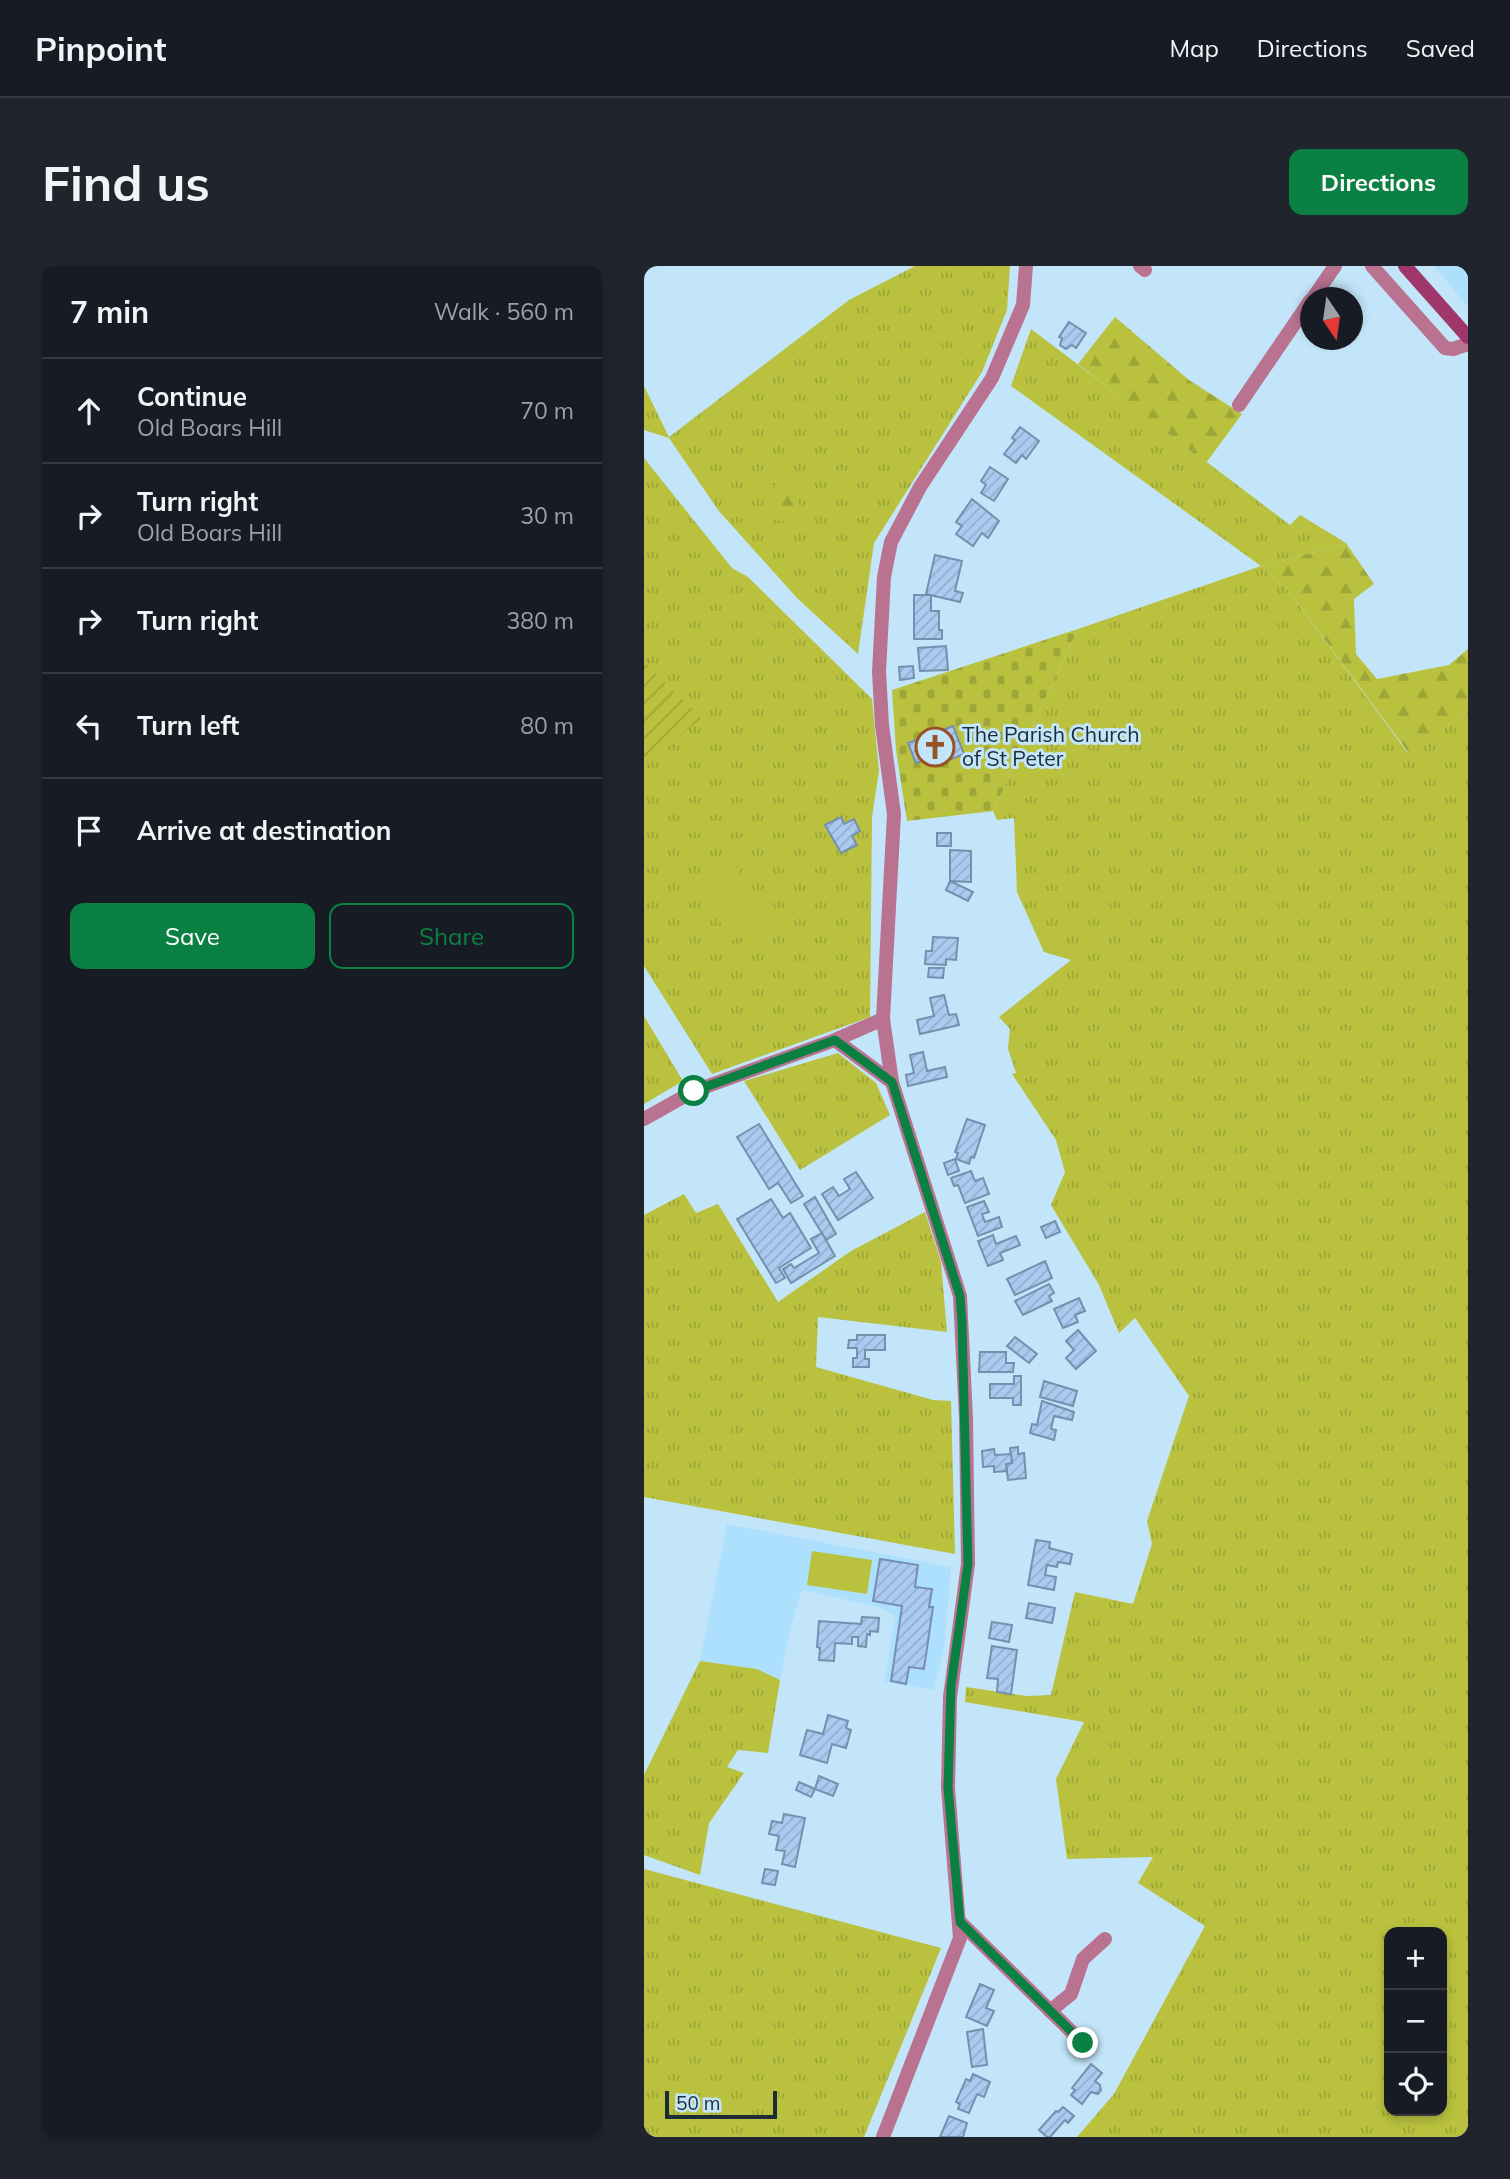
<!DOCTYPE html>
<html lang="en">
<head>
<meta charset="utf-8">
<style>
  body { margin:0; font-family:Mulish,sans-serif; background:#20242c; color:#f1f3f6 }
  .controls { position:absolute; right:21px; bottom:21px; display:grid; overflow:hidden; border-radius:14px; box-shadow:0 4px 10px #0003 }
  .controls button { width:63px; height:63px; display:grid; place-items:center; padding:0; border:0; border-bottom:2px solid #363941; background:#171b24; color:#f1f3f6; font:35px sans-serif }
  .compass { position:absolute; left:656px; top:21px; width:63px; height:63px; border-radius:50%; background:#171b24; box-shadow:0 4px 10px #0003; rotate:167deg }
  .scale { position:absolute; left:21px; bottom:18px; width:112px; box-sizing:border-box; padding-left:7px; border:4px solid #1b2c36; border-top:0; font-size:19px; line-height:24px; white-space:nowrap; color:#1b2c36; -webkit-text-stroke:5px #c3e5f9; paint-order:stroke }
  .stop { position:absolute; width:21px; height:21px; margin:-16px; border:5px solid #0b8043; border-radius:50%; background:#fff }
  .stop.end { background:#0b8043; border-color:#fff; box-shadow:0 2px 7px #0008 }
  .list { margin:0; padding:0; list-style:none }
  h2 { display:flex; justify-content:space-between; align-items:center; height:91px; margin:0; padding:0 28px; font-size:30px }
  h2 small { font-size:23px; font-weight:400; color:#9ea1a6 }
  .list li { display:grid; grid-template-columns:46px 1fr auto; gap:21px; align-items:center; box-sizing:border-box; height:105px; padding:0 28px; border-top:2px solid #363941 }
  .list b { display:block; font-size:26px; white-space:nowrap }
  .list p { margin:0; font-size:23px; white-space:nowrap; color:#9ea1a6 }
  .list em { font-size:23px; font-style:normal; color:#9ea1a6 }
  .actions { display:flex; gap:14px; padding:21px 28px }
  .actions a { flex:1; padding:16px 0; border:2px solid #0b8043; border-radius:14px; text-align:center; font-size:24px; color:#0b8043 }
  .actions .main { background:#0b8043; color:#fff }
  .icon { flex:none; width:38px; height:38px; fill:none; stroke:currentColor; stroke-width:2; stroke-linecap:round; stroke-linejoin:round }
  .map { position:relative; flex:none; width:824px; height:1871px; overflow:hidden; border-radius:14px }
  header { display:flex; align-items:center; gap:42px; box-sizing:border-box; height:98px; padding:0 35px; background:#171b24; border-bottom:2px solid #363941 }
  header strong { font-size:33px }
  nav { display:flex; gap:38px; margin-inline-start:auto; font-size:24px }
  .intro { display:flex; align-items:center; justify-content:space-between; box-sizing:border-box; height:168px; padding:0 42px }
  h1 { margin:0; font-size:49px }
  .button { padding:18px 32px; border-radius:14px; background:#0b8043; color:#fff; font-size:24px; font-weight:700 }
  main { display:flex; gap:42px; padding:0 42px }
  aside { flex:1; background:#171b24; border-radius:14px; box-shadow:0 4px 10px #0003 }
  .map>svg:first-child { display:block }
  .built { fill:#ade0fd }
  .grass { fill:url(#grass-tufts); fill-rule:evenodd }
  .forest { fill:url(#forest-firs) }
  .cemetery { fill:url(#cemetery-stones) }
  .garden { fill:url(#garden-furrows) }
  .pitch { fill:#b9c13e }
  .building { fill:url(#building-hatch); stroke:#758faf; stroke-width:2 }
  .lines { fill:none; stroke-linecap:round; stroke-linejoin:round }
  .minor { stroke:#b97290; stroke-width:14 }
  .secondary { stroke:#9f376b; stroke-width:14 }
  .route { stroke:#0b8043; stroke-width:9 }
  .labels { text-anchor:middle; stroke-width:6; stroke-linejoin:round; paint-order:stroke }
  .poi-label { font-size:21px; fill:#1b2c36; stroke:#c3e5f9; text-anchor:start }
</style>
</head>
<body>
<header>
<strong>Pinpoint</strong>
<nav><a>Map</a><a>Directions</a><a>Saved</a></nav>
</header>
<div class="intro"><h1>Find us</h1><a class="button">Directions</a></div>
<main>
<aside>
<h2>7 min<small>Walk · 560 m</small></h2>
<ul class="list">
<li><svg class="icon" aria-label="ahead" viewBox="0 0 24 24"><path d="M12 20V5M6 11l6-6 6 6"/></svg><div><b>Continue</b><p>Old Boars Hill</p></div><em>70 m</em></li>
<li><svg class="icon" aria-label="right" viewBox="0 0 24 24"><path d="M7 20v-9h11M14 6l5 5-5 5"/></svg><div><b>Turn right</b><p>Old Boars Hill</p></div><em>30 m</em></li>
<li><svg class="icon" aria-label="right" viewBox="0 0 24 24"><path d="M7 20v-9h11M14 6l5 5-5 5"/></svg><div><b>Turn right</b></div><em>380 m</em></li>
<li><svg class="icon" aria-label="left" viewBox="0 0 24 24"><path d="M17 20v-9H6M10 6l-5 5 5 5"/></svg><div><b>Turn left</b></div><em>80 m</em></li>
<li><svg class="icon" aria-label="arrive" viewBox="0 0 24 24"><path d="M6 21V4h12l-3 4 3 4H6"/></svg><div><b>Arrive at destination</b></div></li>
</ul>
<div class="actions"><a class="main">Save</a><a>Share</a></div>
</aside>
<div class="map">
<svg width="824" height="1871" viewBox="0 0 824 1871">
  <defs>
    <pattern id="grass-tufts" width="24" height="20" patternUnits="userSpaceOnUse" patternTransform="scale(1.75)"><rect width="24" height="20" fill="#b9c13e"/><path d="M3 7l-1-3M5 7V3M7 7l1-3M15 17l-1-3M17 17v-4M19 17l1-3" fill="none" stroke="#9ea637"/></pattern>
    <pattern id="forest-firs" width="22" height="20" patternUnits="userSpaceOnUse" patternTransform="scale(1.75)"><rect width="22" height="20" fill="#b9c13e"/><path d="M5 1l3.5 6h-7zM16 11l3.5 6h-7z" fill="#9ea637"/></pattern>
    <pattern id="cemetery-stones" width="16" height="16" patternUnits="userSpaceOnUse" patternTransform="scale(1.75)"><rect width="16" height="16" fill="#b9c13e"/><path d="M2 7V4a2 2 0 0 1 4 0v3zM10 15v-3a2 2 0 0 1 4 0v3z" fill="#9ea637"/></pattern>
    <pattern id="garden-furrows" width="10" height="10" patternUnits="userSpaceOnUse" patternTransform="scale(1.75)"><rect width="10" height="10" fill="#b9c13e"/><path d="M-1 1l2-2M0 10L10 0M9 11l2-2" fill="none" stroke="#9ea637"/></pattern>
    <pattern id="building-hatch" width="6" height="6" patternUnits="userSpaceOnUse" patternTransform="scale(1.75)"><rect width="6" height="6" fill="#aacaef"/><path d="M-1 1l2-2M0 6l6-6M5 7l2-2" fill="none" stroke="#92aece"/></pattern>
  </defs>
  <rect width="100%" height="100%" fill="#c3e5f9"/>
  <g class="built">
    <path d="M790,0H824V41Z"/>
    <path d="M83,1258L307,1301L300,1384L290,1424L241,1416L251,1350L235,1341L158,1324L146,1364L136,1414L113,1403L56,1395Z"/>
  </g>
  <g class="grass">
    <path d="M271,0H366L363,44L338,106L230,277L214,388L153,332L74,244L25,172L0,164V120L25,171L205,34Z"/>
    <path d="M387,63L646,259L656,249L702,277L618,301L643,323L763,486L824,446V1871H433L470,1828L561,1660L494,1617L509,1591L423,1593L412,1513L440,1456L321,1436L322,1421L383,1430L407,1429L431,1326L489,1338L508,1278L503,1255L545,1130L491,1052L475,1067L455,1019L407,939L421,906L412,874L368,808L372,807L364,783L366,763L355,751L427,694L400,686L373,626L370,552L353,554L349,545L434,363L617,300L367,120ZM745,1666H798V1845H745Z"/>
    <path d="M0,192L88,302L104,311L228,433L235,505L228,551L226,751L68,808L0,700Z"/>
    <path d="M0,750L39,815L0,838Z"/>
    <path d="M194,787L232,817L246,849L156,904L100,815Z"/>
    <path d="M40,928L52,947L74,938L134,1036L207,985L281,946L297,996L303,1066L174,1051L172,1101L289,1134L307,1135L311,1288L0,1231V949Z"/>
    <path d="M56,1395L113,1403L136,1414L124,1487L94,1484L83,1501L100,1507L65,1557L56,1609L0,1589V1509Z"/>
    <path d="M0,1603L297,1682L220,1871H0Z"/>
  </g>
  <g class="forest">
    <path d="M471,51L545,114L598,148L562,197L434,98Z"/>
    <path d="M134,216L151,218L156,240L141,255L129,254L123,227Z"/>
    <path d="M702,277L730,318L710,333L712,388L733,413L805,399L824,383V446L764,486L643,323L618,301Z"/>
  </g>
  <path class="cemetery" d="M434,363L349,545L263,555L252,484L248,424Z"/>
  <path class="garden" d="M0,396L57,452L0,501Z"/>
  <g class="pitch">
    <path d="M91,598L121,658L86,675L56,615Z"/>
    <path d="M168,1285L228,1294L223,1328L163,1319Z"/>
  </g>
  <g class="building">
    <path d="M425,56L442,67L432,82L428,79L422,83L416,79L418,72L415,71Z"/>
    <path d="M376,161L395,175L382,193L378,189L372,197L360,188L371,174L368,172Z"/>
    <path d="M346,201L364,213L350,235L337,227L342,219L337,215Z"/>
    <path d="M328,233L355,255L344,272L338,267L329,280L312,268L318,260L312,256Z"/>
    <path d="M291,289L318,295L311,325L319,327L316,336L282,328Z"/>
    <path d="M270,329H287V345H295V364H298V373H270Z"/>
    <path d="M302,380L304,404L276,405L274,382Z"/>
    <path d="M269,400L270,412L256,414L255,401Z"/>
    <path d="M309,460L320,488L305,494L301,485L272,497L264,477Z"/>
    <path d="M197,551L200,558L210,553L216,565L208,570L213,579L197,587L181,559Z"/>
    <rect x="293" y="567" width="14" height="13"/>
    <path d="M306,584L327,585V616L306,615Z"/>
    <path d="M306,615L329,626L324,635L302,624Z"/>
    <path d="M289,671L314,672L312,694L302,693V699L281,698L282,685H288Z"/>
    <path d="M285,702H300L299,712L284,711Z"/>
    <path d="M300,729L305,749L312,748L315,759L276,768L273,754L290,750L286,732Z"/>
    <path d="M279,786L283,805L301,801L303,811L264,820L262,809L270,807L266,789Z"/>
    <path d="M323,853L341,859L330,892L327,891L325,898L312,893L314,887L311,886Z"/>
    <path d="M115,858L159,930L147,937L134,917L125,923L93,871Z"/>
    <path d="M311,893L315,905L304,909L300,897Z"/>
    <path d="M327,905L331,915L339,912L345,928L321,937L314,919L310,920L307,912Z"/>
    <path d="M212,906L229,932L194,954L178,928L189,921L195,930L206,923L200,913Z"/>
    <path d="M171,931L192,968L182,974L160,938Z"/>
    <path d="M127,933L139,952L146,947L167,982L135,1002L141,1012L132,1017L93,953Z"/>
    <path d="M340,935L345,946L338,948L341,956L355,951L358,961L334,970L323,941Z"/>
    <path d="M411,955L416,966L402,972L397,961Z"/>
    <path d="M178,967L191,990L147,1017L139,1003L147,998L150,1002L175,987L167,973Z"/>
    <path d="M349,969L352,978L372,970L376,979L356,987L359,994L344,1000L334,975Z"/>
    <path d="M401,995L408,1012L371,1029L363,1013Z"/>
    <path d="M405,1018L410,1027L405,1030L408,1035L379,1049L371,1035Z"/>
    <path d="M435,1032L441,1045L431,1049L434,1056L419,1062L410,1043Z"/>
    <path d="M434,1064L452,1085L432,1103L422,1092L430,1084L422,1075Z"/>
    <path d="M213,1069H241V1084H221V1093H225V1101H209V1092H213V1082H204L205,1074H213Z"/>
    <path d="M371,1071L393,1088L385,1097L363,1080Z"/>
    <path d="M336,1086H362V1097H370L369,1106H335Z"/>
    <path d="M370,1110H377V1139H369V1132H346V1118H370Z"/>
    <path d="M400,1115L433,1125L429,1140L396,1131Z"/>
    <path d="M398,1135L430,1146L428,1154L410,1150L407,1163L412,1164L410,1174L386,1167L388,1158L393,1159Z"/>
    <path d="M374,1181V1188L380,1187L382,1212L364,1214L362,1198L368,1197L366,1182Z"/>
    <path d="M350,1183L351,1189L367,1188L368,1197L362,1198L363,1205L350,1206V1200L339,1201L338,1185Z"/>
    <path d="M392,1274L406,1276L405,1282L428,1288L426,1298L414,1296L413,1301L403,1299L401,1309L412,1311L410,1324L384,1319Z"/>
    <path d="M236,1293L274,1299L271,1321L288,1323L285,1341H289L280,1403L265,1401L262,1418L247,1415L258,1340L229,1335Z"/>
    <path d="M385,1337L411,1342L408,1357L382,1352Z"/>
    <path d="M218,1351L235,1352L234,1366L226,1365V1369L223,1368L222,1381L214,1380V1371H208V1378L191,1377L190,1395L175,1394L176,1382L173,1381L175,1355L217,1358Z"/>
    <path d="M348,1356L368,1359L365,1376L345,1372Z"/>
    <path d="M348,1380L373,1384L367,1428L353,1426L354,1413L343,1412Z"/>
    <path d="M184,1449L204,1455L202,1462L207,1464L202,1482L188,1478L183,1497L156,1489L163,1464L179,1468Z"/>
    <path d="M175,1510L194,1518L189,1530L171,1523Z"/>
    <path d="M155,1516L171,1523L167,1531L152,1524Z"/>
    <path d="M140,1548L161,1552L151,1601L138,1598L141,1585L132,1584L135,1570L125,1568L128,1555L138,1557Z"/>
    <path d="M121,1603L134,1605L131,1619L118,1617Z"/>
    <path d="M336,1718L350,1724L342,1742L350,1745L343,1760L322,1751Z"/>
    <path d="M339,1763L343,1799L328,1801L323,1766Z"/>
    <path d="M447,1798L458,1807L451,1815L456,1819L457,1824L454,1828L447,1826L438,1838L427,1829L431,1824L428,1822Z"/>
    <path d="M329,1808L346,1816L340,1831L333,1828L325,1847L314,1843L316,1838L312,1836L322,1813L326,1815Z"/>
    <path d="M419,1841L430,1850L424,1857L421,1854L406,1871H403L395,1864L412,1845L414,1846Z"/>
    <path d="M305,1850L323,1857L319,1871H296Z"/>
  </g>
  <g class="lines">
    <g class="minor">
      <path d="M496,0L501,4"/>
      <path d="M728,0L801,82L809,83L824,78"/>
      <path d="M669,32L691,0"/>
      <path d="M595,139L666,35"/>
      <path d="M191,774L248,816"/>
      <path d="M0,853L50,825L191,774L239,753"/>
      <path d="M316,1656L439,1777"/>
      <path d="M406,1745L427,1728L439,1693L461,1673"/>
      <path d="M239,1871L316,1672L304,1522L306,1431L324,1298L322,1152L316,1030L248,816L239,753L250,548L238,459L235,406L240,311L247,276L276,221L348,112L379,39L382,0"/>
    </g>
    <path class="secondary" d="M761,0L824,71"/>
  </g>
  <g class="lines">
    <path class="route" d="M50,825L191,774L248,816L316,1030L318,1056L324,1298L307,1420L304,1522L316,1656L439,1777"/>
  </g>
  <defs>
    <symbol id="church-ring" viewBox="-11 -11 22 22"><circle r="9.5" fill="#c3e5f9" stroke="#965323" stroke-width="1.5"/><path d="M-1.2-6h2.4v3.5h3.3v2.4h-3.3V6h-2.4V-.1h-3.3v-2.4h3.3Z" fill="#965323"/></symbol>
  </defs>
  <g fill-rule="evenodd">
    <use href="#church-ring" x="269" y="459" width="44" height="44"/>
  </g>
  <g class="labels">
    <g class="poi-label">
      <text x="318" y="476">The Parish Church<tspan x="318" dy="24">of St Peter</tspan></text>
    </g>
  </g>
</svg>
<div class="controls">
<button>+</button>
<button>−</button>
<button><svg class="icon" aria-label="locate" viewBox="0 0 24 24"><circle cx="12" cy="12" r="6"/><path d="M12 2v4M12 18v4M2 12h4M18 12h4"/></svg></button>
</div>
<svg class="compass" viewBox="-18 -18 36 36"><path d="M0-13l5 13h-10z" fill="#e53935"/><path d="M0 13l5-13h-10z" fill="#9ea1a6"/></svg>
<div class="scale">50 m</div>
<div class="stop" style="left:50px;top:825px"></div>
<div class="stop end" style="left:439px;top:1777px"></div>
</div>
</main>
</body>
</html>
